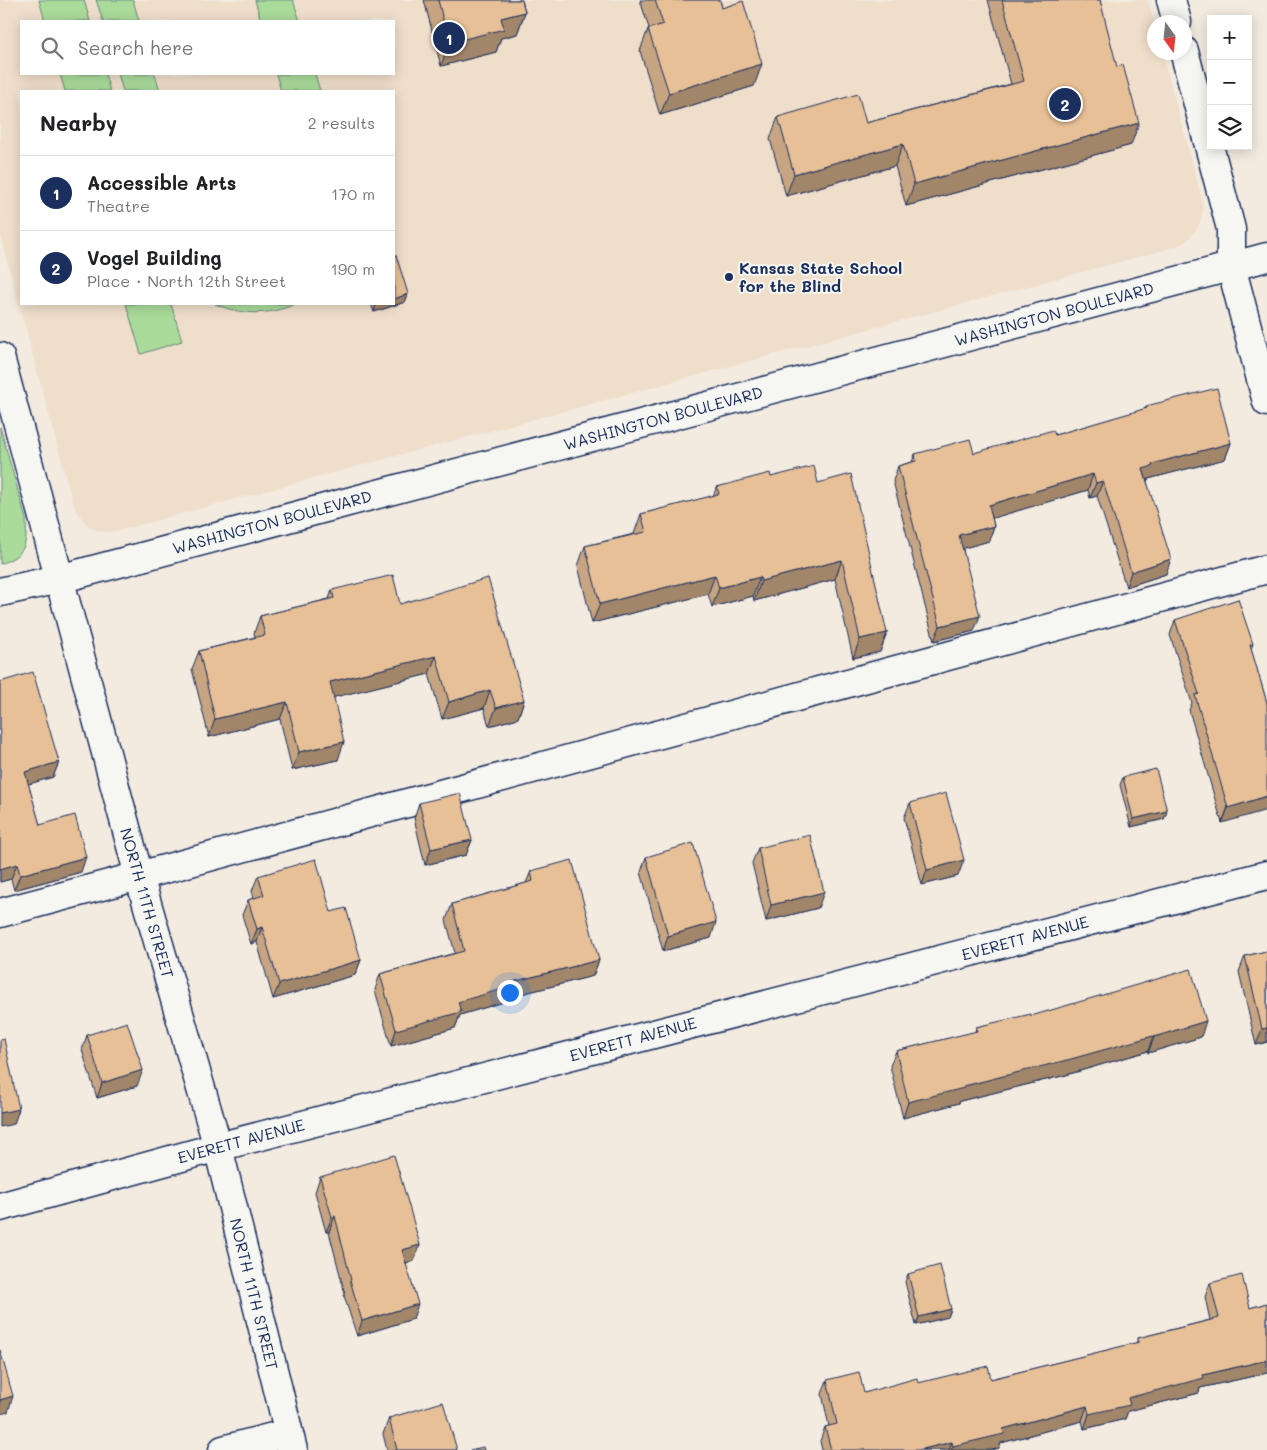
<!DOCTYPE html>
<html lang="en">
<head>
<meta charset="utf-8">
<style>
  body { margin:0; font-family:Mali,sans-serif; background:#f6f6f6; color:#202124 }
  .controls { position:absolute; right:15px; top:15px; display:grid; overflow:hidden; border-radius:0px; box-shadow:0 2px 12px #0003 }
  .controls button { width:45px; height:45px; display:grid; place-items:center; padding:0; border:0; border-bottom:1px solid #e0e0e0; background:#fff; color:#202124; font:25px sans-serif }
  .compass { position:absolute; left:1147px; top:15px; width:45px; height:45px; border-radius:50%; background:#fff; box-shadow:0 2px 12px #0003; rotate:165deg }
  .you { position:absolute; left:509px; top:992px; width:18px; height:18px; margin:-12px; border:4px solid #fff; border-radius:50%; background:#1a73e8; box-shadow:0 0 0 8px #1a73e833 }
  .badge { display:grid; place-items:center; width:32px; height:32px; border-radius:50%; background:#1b2f5e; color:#fff; font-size:16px; font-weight:700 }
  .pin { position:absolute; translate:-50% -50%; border:2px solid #fff; box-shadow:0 1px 5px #0006 }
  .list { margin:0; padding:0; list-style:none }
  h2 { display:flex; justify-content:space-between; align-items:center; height:65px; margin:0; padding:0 20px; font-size:21px }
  h2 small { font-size:16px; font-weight:400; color:#757577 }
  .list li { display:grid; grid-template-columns:32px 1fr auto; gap:15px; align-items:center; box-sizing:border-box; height:75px; padding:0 20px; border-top:1px solid #e0e0e0 }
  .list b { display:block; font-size:19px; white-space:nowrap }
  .list p { margin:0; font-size:16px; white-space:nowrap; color:#757577 }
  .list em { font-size:16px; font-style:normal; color:#757577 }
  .icon { flex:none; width:28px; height:28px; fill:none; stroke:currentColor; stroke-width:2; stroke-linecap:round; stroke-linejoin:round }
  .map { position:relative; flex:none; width:1267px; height:1450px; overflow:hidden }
  .search { position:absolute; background:#fff; box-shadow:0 2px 12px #0003; left:20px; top:20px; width:375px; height:55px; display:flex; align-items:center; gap:12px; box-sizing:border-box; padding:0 18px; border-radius:0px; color:#757577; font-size:19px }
  .panel { position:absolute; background:#fff; box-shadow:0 2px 12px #0003; left:20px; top:90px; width:375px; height:215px; border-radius:0px }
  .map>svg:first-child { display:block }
  .built { fill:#efdeca; fill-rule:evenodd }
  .green { fill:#aadb9b; stroke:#62857c }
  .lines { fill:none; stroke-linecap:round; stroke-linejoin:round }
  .minor-casing { stroke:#1b2f5e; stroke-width:31 }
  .minor { stroke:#f6f6f2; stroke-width:28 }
  .wall { fill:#c7a582; stroke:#1b2f5e }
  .shaded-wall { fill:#a2866a; stroke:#1b2f5e }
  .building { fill:#e7c097; stroke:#1b2f5e }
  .poi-dot { fill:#1b2f5e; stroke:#f6f6f2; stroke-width:2 }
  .labels { text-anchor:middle; stroke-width:4; stroke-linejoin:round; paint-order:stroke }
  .poi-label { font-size:16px; font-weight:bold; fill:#1b2f5e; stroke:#f6f6f2; text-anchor:start }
  .street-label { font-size:16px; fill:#1b2f5e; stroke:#f6f6f2 }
</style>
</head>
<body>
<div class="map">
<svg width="1267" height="1450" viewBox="0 0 1267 1450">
  <rect width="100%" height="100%" fill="#f3ebe0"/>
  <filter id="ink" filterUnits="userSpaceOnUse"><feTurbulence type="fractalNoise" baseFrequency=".02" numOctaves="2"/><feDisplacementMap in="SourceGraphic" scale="10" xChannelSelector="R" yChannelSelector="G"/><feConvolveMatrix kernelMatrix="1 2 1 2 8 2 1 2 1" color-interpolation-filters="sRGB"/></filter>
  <g filter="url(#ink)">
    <path class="built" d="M0,0H1148L1154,24V52L1162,53L1202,199L1203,210L1201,219L1199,226L1187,241L1177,246L1164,250L117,531L106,532L96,530L87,525L76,511L72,500L0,235ZM21,21H394V74H21ZM21,91H394V304H21Z"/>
    <g class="green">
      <path d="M39,0H84L90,21H45Z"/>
      <path d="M96,0H133L139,21H103Z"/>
      <path d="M255,0H293L300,21H261Z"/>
      <path d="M60,74H105L110,91H65Z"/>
      <path d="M118,74H155L160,91H123Z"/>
      <path d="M276,74H315L320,91H281Z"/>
      <path d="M126,304H171L182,341L141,354Z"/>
      <path d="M215,304H295C269,316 241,315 215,304Z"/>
      <path d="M0,427L26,519C27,546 26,554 0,564Z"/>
    </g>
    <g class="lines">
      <defs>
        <g id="minor">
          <path d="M1171,0L1177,22"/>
          <path d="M1184,51L1231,229V266L1267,402"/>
          <path d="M0,357L139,876L218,1147L293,1450"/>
          <path d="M0,592L59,579L1267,257"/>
          <path d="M0,913L139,876L1267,569"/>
          <path d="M0,1207L218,1147L1267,875"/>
          <path d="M223,1450L288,1433"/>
        </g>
      </defs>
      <use href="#minor" class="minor-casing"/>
      <use href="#minor" class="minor"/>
    </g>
    <g class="wall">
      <path d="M424,0H522L525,12L517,34L501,38L496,52L441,66Z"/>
      <path d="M640,0H720L722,8L754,86L660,115L640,51L648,29L649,28Z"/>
      <path d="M988,0H1100L1131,145L906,206L895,166L786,196L770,139L778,117L866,123L1011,84Z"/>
      <path d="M408,294L405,302L374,312L371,304H394Z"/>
      <path d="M1146,406L1231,443L1225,459L1148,479L1147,481L1166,574L1126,587L1097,496L1090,498L1088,490L992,518L994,526L989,541L963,548L974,631L934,641L893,481L898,466L912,462L915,454L974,453L1055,435L1145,409Z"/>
      <path d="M771,477L818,483L887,633L880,652L853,658L835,579L754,601L753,596L712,607L708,594L592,623L578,566L585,546L634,534L641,514L713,496L717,487Z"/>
      <path d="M332,590L400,604L524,700L518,718L489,726L484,708L442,719L429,674L334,697L338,760L292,770L280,719L209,737L192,669L199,651L255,637L254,633L260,616L329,599Z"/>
      <path d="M1175,620L1253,644L1251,649L1267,703L1222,823L1189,710L1192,703L1170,635Z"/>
      <path d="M0,682L59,762L53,777L28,784L40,825L81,872L14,890L11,879L0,882Z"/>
      <path d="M1123,777L1167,811L1164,819L1131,827L1120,785Z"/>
      <path d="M419,803L472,840L466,855L425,865L414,818Z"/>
      <path d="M910,803L958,876L922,885L904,818Z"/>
      <path d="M758,848L818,908L766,921L752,863Z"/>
      <path d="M646,857L711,938L663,951L641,872Z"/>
      <path d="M531,871L599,960L593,976L509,997L507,1001L460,1015L455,1028L391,1046L375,990L380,974L455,953L446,920L452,904L526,883Z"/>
      <path d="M258,876L331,912L361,960L355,975L273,999L257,942L251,944L242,915L248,900L254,898L252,891Z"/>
      <path d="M1267,951V1042L1256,1045L1239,972L1245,956Z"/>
      <path d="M1031,1016L1201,1037L1148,1053V1051L1066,1075L960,1101L959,1103L903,1118L890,1066L896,1051L975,1032L976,1027Z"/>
      <path d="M87,1035L137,1086L97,1098L82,1050Z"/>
      <path d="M320,1177L420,1245L414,1261L406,1263L413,1319L357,1336L344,1296L345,1294L329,1232H326L315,1192Z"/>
      <path d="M908,1274L951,1309L948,1317L916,1325L905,1282Z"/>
      <path d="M1210,1283L1250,1308L1267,1303V1373L1200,1388L1199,1393L1128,1411L1125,1419L1084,1429L1082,1421L1001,1443L999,1448L992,1450H822L820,1441L825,1427L829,1426L822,1394L827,1380L864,1393L918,1383L991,1379L1136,1343L1138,1338L1210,1320L1205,1297Z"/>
      <path d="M389,1418L457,1450H387L383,1434Z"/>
    </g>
    <g class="shaded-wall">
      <path d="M525,12L517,34L501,38L496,52L441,66L449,43L501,18Z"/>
      <path d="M762,64L754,86L660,115L669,93Z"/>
      <path d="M1139,123L1131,145L906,206L914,184Z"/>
      <path d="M903,144L895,166L786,196L794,174Z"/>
      <path d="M408,294L405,302L374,312L376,304H394V299Z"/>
      <path d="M1231,443L1225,459L1148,479L1147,481L1143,469L1152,464Z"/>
      <path d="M1093,474L1088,490L983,521L989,505Z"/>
      <path d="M1103,481L1097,496L1090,498L1096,483Z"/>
      <path d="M994,526L989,541L954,551L959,535Z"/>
      <path d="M1171,559L1166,574L1126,587L1131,572Z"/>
      <path d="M842,560L835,579L754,601L761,581Z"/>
      <path d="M715,575L708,594L592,623L600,604Z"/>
      <path d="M760,577L753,596L712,607L719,588Z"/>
      <path d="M980,616L974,631L934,641L940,626Z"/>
      <path d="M887,633L880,652L853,658L860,639Z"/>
      <path d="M436,656L429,674L323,700L330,682Z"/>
      <path d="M490,690L484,708L442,719L449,702Z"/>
      <path d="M524,700L518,718L489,726L496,708Z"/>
      <path d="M287,702L280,719L209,737L215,719Z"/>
      <path d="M344,742L338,760L292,770L299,752Z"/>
      <path d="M59,762L53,777L19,787L25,772Z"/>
      <path d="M1267,796V810L1222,823L1228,808Z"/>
      <path d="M1167,811L1164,819L1131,827L1133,819Z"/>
      <path d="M472,840L466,855L425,865L431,849Z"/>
      <path d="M86,857L81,872L14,890L20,875Z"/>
      <path d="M964,860L958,876L922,885L927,870Z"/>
      <path d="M17,864L11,879L0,882V869Z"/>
      <path d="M824,892L818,908L766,921L771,905Z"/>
      <path d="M716,922L711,938L663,951L668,936Z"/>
      <path d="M262,927L257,942L251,944L257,929Z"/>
      <path d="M361,960L355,975L273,999L279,984Z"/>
      <path d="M599,960L593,976L509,997L507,1001L460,1015L455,1028L391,1046L396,1030L458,1002L512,982Z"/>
      <path d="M1206,1021L1201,1037L1148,1053L1154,1037Z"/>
      <path d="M1267,1028V1042L1256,1045L1262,1029Z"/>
      <path d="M1153,1036L1148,1051L1066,1075L960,1101L959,1103L903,1118L908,1102L964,1086Z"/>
      <path d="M143,1070L137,1086L97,1098L102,1083Z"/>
      <path d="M19,1109L14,1124L0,1127V1113Z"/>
      <path d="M335,1216L329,1232H326L332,1217Z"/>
      <path d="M420,1245L414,1261L396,1265L402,1250Z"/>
      <path d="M418,1304L413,1319L357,1336L362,1321Z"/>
      <path d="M951,1309L948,1317L916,1325L919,1317Z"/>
      <path d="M1267,1360V1373L1200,1388L1199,1393L1128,1411L1125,1419L1084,1429L1089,1414L1128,1398L1203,1375Z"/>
      <path d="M13,1396L8,1412L0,1414V1400Z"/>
      <path d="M1087,1406L1082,1421L1001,1443L999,1448L992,1450H951L953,1446L1003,1429Z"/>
      <path d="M952,1442L949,1450H919Z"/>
    </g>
    <g class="building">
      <path d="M438,0H522L525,12L501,18L504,29L449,43Z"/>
      <path d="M655,0H720L722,8L743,1L762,64L669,93L648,29L663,24Z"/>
      <path d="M1002,0H1100L1117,67L1123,65L1139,123L914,184L903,144L794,174L778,117L858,94L866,123L1024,81Z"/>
      <path d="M396,255L408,294L394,299V256Z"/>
      <path d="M1217,388L1231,443L1152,464L1153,466L1143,469L1171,559L1131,572L1103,481L1096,483L1093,474L989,505L994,526L959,535L980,616L940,626L898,466L916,461L915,454L970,439L974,453L1053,430L1055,435L1147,408L1146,406Z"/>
      <path d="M814,466L818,483L851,474L887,633L860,639L842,560L761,581L760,577L719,588L715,575L600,604L585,546L646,532L641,514L719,494L717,487L770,473L771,477Z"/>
      <path d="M393,575L400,604L488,578L524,700L496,708L490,690L449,702L436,656L330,682L344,742L299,752L287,702L215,719L199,651L265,635L260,616L334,598L332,590Z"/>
      <path d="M1238,599L1253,644L1250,645L1267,703V796L1228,808L1195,695L1199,694L1175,620Z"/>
      <path d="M33,672L59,762L25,772L40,825L75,815L86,857L20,875L17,864L0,869V682Z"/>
      <path d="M1156,769L1167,811L1133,819L1123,777Z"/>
      <path d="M460,793L472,840L431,849L419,803Z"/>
      <path d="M946,793L964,860L927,870L910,803Z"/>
      <path d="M810,835L824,892L771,905L758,848Z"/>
      <path d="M693,843L716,922L668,936L646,857Z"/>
      <path d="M316,859L331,912L346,908L361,960L279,984L262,927L257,929L248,900L264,895L258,876Z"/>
      <path d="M572,860L599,960L512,982L513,986L458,1002L461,1012L396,1030L380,974L464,951L452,904L533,881L531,871Z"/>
      <path d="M1267,951V1028L1262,1029L1245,956Z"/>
      <path d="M1191,969L1206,1021L1154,1037L1153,1036L1071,1059L964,1086V1088L908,1102L896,1051L977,1031L976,1027L1031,1014V1016Z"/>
      <path d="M127,1022L143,1070L102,1083L87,1035Z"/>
      <path d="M4,1039L19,1109L0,1113V1040Z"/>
      <path d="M394,1155L409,1206L420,1245L402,1250L418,1304L362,1321L350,1280H351L335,1216L332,1217L320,1177Z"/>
      <path d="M940,1265L951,1309L919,1317L908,1274Z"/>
      <path d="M1242,1275L1250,1308L1267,1303V1360L1203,1375L1204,1378L1128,1398L1130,1405L1089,1414L1087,1406L1003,1429L1004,1434L953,1446L952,1442L919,1450H831L825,1427L837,1424L827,1380L859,1372L864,1393L917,1378L918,1383L988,1366L991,1379L1139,1342L1138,1338L1219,1318L1210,1283Z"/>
      <path d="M0,1350L13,1396L0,1400Z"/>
      <path d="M443,1402L457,1450H397L389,1418Z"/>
      <path d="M483,1447L484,1450H470Z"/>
    </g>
  </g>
  <circle class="poi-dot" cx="729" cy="277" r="5"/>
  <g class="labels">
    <g class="poi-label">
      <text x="739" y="274">Kansas State School<tspan x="739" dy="18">for the Blind</tspan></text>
    </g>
    <g class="street-label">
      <text transform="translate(1054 314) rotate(-15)" y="6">WASHINGTON BOULEVARD</text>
      <text transform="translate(663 418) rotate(-15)" y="6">WASHINGTON BOULEVARD</text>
      <text transform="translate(272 522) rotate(-15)" y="6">WASHINGTON BOULEVARD</text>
      <text transform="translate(147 903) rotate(74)" y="6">NORTH 11TH STREET</text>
      <text transform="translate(1025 938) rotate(-15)" y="6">EVERETT AVENUE</text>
      <text transform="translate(633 1039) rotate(-15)" y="6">EVERETT AVENUE</text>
      <text transform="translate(241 1141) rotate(-15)" y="6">EVERETT AVENUE</text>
      <text transform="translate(254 1294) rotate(76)" y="6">NORTH 11TH STREET</text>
    </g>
  </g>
</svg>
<div class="controls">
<button>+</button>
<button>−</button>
<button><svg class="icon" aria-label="layers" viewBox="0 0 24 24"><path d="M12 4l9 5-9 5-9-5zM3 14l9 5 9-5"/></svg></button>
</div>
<svg class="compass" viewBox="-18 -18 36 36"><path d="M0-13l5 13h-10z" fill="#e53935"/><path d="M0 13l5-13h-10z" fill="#757577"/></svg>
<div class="you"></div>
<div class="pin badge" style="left:449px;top:38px">1</div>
<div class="pin badge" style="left:1065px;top:104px">2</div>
<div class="search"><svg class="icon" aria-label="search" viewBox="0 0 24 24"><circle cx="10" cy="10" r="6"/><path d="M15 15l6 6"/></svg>Search here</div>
<section class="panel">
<h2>Nearby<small>2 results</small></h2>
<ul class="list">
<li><span class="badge">1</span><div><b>Accessible Arts</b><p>Theatre</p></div><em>170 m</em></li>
<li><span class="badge">2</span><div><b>Vogel Building</b><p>Place · North 12th Street</p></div><em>190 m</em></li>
</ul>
</section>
</div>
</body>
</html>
